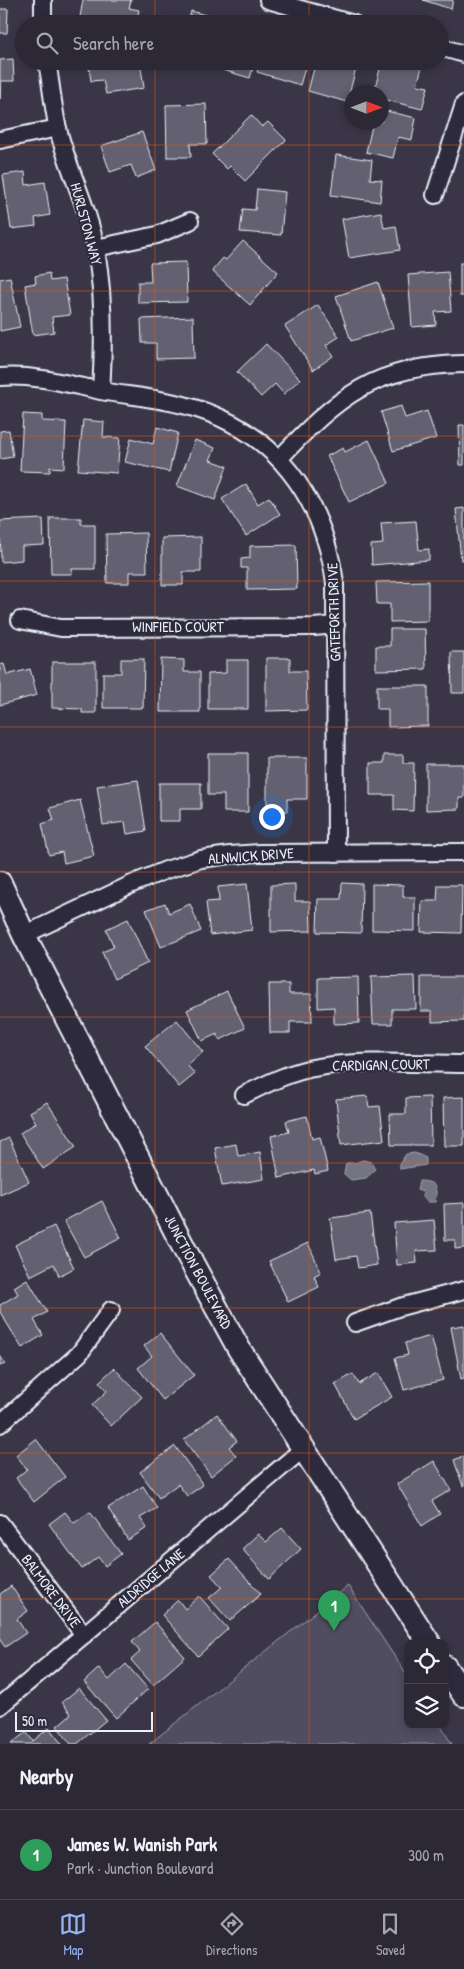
<!DOCTYPE html>
<html lang="en">
<head>
<meta charset="utf-8">
<style>
  body { margin:0; font-family:"Patrick Hand",sans-serif; background:#383442; color:#f1f3f6 }
  .controls { position:absolute; right:15px; bottom:15px; display:grid; overflow:hidden; border-radius:10px; box-shadow:0 2px 8px #0003 }
  .controls button { width:45px; height:45px; display:grid; place-items:center; padding:0; border:0; border-bottom:1px solid #484451; background:#2c2836; color:#f1f3f6; font:25px sans-serif }
  .compass { position:absolute; left:344px; top:85px; width:45px; height:45px; border-radius:50%; background:#2c2836; box-shadow:0 2px 8px #0003; rotate:90deg }
  .scale { position:absolute; left:15px; bottom:12px; width:138px; box-sizing:border-box; padding-left:5px; border:2px solid #e8f1f8; border-top:0; font-size:14px; line-height:18px; white-space:nowrap; color:#e8f1f8; -webkit-text-stroke:4px #2f2a3d; paint-order:stroke }
  .you { position:absolute; left:271px; top:816px; width:18px; height:18px; margin:-12px; border:4px solid #fff; border-radius:50%; background:#1a73e8; box-shadow:0 0 0 8px #1a73e833 }
  .badge { display:grid; place-items:center; width:32px; height:32px; border-radius:50%; background:#95b2f1; color:#fff; font-size:16px; font-weight:700 }
  .pin { position:absolute; translate:-50% -41px; filter:drop-shadow(0 1px 2px #0008) }
  .pin::after { content:''; position:absolute; top:26px; width:18px; height:15px; background:inherit; clip-path:polygon(0 0,100% 0,50% 100%) }
  .list { margin:0; padding:0; list-style:none }
  h2 { display:flex; justify-content:space-between; align-items:center; height:65px; margin:0; padding:0 20px; font-size:21px }
  h2 small { font-size:16px; font-weight:400; color:#a6a6ad }
  .list li { display:grid; grid-template-columns:32px 1fr auto; gap:15px; align-items:center; box-sizing:border-box; height:90px; padding:0 20px; border-top:1px solid #484451 }
  .list b { display:block; font-size:19px; white-space:nowrap }
  .list p { margin:0; font-size:16px; white-space:nowrap; color:#a6a6ad }
  .list em { font-size:16px; font-style:normal; color:#a6a6ad }
  .icon { flex:none; width:28px; height:28px; fill:none; stroke:currentColor; stroke-width:2; stroke-linecap:round; stroke-linejoin:round }
  .map { position:relative; flex:none; width:464px; height:1744px; overflow:hidden }
  .search { position:absolute; background:#2c2836; box-shadow:0 2px 8px #0003; left:15px; right:15px; top:15px; height:55px; display:flex; align-items:center; gap:12px; box-sizing:border-box; padding:0 18px; border-radius:28px; color:#a6a6ad; font-size:19px }
  .sheet { height:155px; background:#2c2836 }
  nav { display:flex; justify-content:space-around; align-items:center; box-sizing:border-box; height:70px; border-top:1px solid #484451; background:#2c2836; font-size:14px; color:#a6a6ad }
  nav a { display:grid; justify-items:center; gap:2px }
  nav .on { color:#95b2f1 }
  .map>svg:first-child { display:block }
  .green { fill:#504e5f; stroke:#9ca0ac }
  .water { fill:#737482; stroke:#a2a6b1 }
  .building { fill:#636171; stroke:#e8f1f8 }
  .lines { fill:none; stroke-linecap:round; stroke-linejoin:round }
  .street-casing { stroke:#e8f1f8; stroke-width:20 }
  .secondary-casing { stroke:#e8f1f8; stroke-width:26 }
  .street { stroke:#2f2a3d; stroke-width:16 }
  .secondary { stroke:#2f2a3d; stroke-width:22 }
  .grid { fill:none; stroke:#e8590c; stroke-width:1; stroke-opacity:0.55 }
  .labels { text-anchor:middle; stroke-width:4.5; stroke-linejoin:round; paint-order:stroke }
  .street-label { font-size:15px; fill:#e8f1f8; stroke:#2f2a3d }
</style>
</head>
<body>
<div class="map">
<svg width="464" height="1744" viewBox="0 0 464 1744">
  <rect width="100%" height="100%" fill="#3a3648"/>
  <filter id="ink" filterUnits="userSpaceOnUse"><feTurbulence type="fractalNoise" baseFrequency=".02" numOctaves="2"/><feDisplacementMap in="SourceGraphic" scale="10" xChannelSelector="R" yChannelSelector="G"/><feConvolveMatrix kernelMatrix="1 2 1 2 8 2 1 2 1" color-interpolation-filters="sRGB"/></filter>
  <g filter="url(#ink)">
    <path class="green" d="M348,1586L408,1677V1725H440L452,1744H149Z"/>
    <g class="water">
      <path d="M415,1153L426,1158V1165L400,1169V1163L406,1154Z"/>
      <path d="M363,1160L371,1162L375,1170L366,1178L351,1180L344,1174L346,1163H355Z"/>
      <path d="M419,1181C435,1181 438,1187 435,1202H427L423,1197V1192L417,1190Z"/>
    </g>
    <g class="building">
      <path d="M83,0H131L129,8L139,10L136,24L79,23Z"/>
      <path d="M423,0H453L451,9Z"/>
      <path d="M0,9H8L7,33H0Z"/>
      <path d="M191,11L213,17L211,24H165L167,17L188,23Z"/>
      <path d="M224,19L241,24H223Z"/>
      <path d="M13,59L14,81H1L0,99V60Z"/>
      <path d="M88,61H140L144,88L106,94L103,80L91,81Z"/>
      <path d="M181,61H201L200,66Z"/>
      <path d="M213,61H255L250,78L212,67Z"/>
      <path d="M261,61H307L300,85L257,72Z"/>
      <path d="M316,61H339V64L356,68L347,102L308,91Z"/>
      <path d="M382,61H400L422,67L417,85L428,87L422,109L382,99V92H374Z"/>
      <path d="M206,104L207,144H190L191,157H167L166,105Z"/>
      <path d="M382,110L416,118L412,140L398,137L393,158L366,152L373,122H382Z"/>
      <path d="M251,115L262,127L268,122L286,140L245,181L230,166L227,169L212,154Z"/>
      <path d="M142,132L156,170L136,178L131,165L110,172L101,146Z"/>
      <path d="M336,155L372,160L370,179L382,180L380,202L331,195Z"/>
      <path d="M25,172L26,185L45,182L50,215L35,218L36,226L11,229L3,175Z"/>
      <path d="M257,189L285,192L281,235L240,232L243,209L255,210Z"/>
      <path d="M381,212L384,228L396,226L400,250L349,258L342,219Z"/>
      <path d="M243,241L278,272L250,305L212,271L223,258L226,260Z"/>
      <path d="M186,262L187,302L138,303V282H151L150,263Z"/>
      <rect x="460" y="263" width="4" height="33"/>
      <path d="M448,272L451,311L435,312L436,325L412,327L408,275Z"/>
      <path d="M49,273L50,281L64,279L70,315L52,317L54,332L33,335L25,285L36,283L35,276Z"/>
      <path d="M10,277L20,327L0,331V279Z"/>
      <path d="M378,282L393,328L351,341L336,296Z"/>
      <path d="M318,305L339,337L326,345L333,356L313,370L285,326Z"/>
      <path d="M193,317L194,358L156,359V343H142L141,319Z"/>
      <path d="M266,344L300,379L284,394L275,384L261,397L237,372Z"/>
      <path d="M401,406L405,418L427,411L436,438L393,451L381,412Z"/>
      <path d="M23,414L42,415V421L66,422L64,468L50,467V472L20,471Z"/>
      <path d="M83,420L104,422L103,437L120,438L117,473L78,470Z"/>
      <path d="M459,425H464V465H460Z"/>
      <path d="M157,427L178,433L169,472L125,462L131,438L153,444Z"/>
      <path d="M9,430L13,457L0,459V431Z"/>
      <path d="M195,440L215,448L210,460L227,466L215,500L177,486Z"/>
      <path d="M369,440L389,483L349,502L327,456L343,448L345,452Z"/>
      <path d="M246,484L258,504L269,497L280,514L246,536L222,499Z"/>
      <path d="M464,508V560H461L456,509Z"/>
      <path d="M50,518H81V524H95V569H72V574H51Z"/>
      <path d="M43,519L44,545L22,546V560L1,562L0,521Z"/>
      <path d="M416,521L419,550L429,549V560L372,565L371,545L383,544L381,523Z"/>
      <path d="M146,533L147,572H129V583H107L106,534Z"/>
      <path d="M201,537V572H183V585H162V538Z"/>
      <path d="M296,545L297,589L247,590V568H241V559L250,558V546Z"/>
      <path d="M428,581V621L390,622V604H377L376,582Z"/>
      <path d="M390,629H425L426,669L376,670V646H390Z"/>
      <path d="M451,652H464V693H452Z"/>
      <path d="M266,658H290V671H306L307,710L266,711Z"/>
      <path d="M121,659H144L143,708H103V673H121Z"/>
      <path d="M161,659L184,660V672H200V712H160Z"/>
      <path d="M226,660H248V709H208V674L226,673Z"/>
      <path d="M52,662H96V713H82V709L52,708Z"/>
      <path d="M4,664L7,675L30,669L37,695L0,705V665Z"/>
      <path d="M377,686H428V726L388,727V709H377Z"/>
      <path d="M208,753H248V812H224V795H208Z"/>
      <path d="M384,755H403V763H414L413,811L394,810V795H370V763H384Z"/>
      <path d="M267,758H307V799H287V811L267,810Z"/>
      <path d="M426,764H464V798H459V809L426,810Z"/>
      <path d="M138,780L146,831L127,834L125,822L103,825L97,786Z"/>
      <path d="M159,783H201V809H180V821H159Z"/>
      <path d="M80,800L94,856L64,863L62,852L49,855L42,824L54,820L50,808Z"/>
      <path d="M342,883L362,884L361,933L317,932L318,899H341Z"/>
      <path d="M247,884L252,930L210,935L206,902L219,901L218,887Z"/>
      <path d="M295,884V901H310L311,931L271,932V885Z"/>
      <path d="M372,884L403,885V897H415V931L372,930Z"/>
      <path d="M438,885H462L461,933L421,932L422,901H437Z"/>
      <path d="M165,903L169,913L190,904L201,931L161,947L146,910Z"/>
      <path d="M128,919L148,963L114,979L102,952L114,947L106,929Z"/>
      <path d="M415,976L416,1009H392V1024H373L371,977Z"/>
      <path d="M358,977L359,1023L334,1024V1007L318,1008V978Z"/>
      <path d="M421,977H464V1021L432,1022V1011H421Z"/>
      <path d="M269,984H289V994H311L312,1022H290V1033H270Z"/>
      <path d="M227,991L245,1028L220,1040L217,1034L202,1041L187,1010Z"/>
      <path d="M177,1020L203,1052L187,1065L195,1074L179,1087L145,1046Z"/>
      <path d="M367,1096L369,1107L380,1106L384,1140L341,1145L336,1099Z"/>
      <path d="M430,1097L431,1145H391L390,1114H406V1098Z"/>
      <path d="M464,1097V1146H444L443,1098Z"/>
      <path d="M47,1102L76,1147L43,1169L20,1133L36,1123L30,1112Z"/>
      <path d="M307,1116L312,1139L320,1137L328,1171L315,1174L314,1170L279,1178L271,1136L289,1132L286,1121Z"/>
      <path d="M9,1138L29,1182L0,1195V1142Z"/>
      <path d="M236,1144L238,1156L260,1152L264,1179L222,1186L215,1148Z"/>
      <path d="M102,1201L121,1238L84,1257L64,1221Z"/>
      <path d="M464,1203V1248L455,1249V1240H445L444,1204Z"/>
      <path d="M370,1213L377,1265L358,1268L356,1256L336,1259L330,1218Z"/>
      <path d="M434,1220L437,1250L416,1251L417,1263L397,1265L394,1223Z"/>
      <path d="M54,1226L74,1268L59,1276L54,1264L30,1276L15,1245Z"/>
      <path d="M308,1243L321,1272L314,1276L319,1287L288,1302L269,1261Z"/>
      <path d="M27,1279L47,1312L34,1320L43,1335L22,1348L0,1312V1305L18,1294L14,1287Z"/>
      <path d="M464,1325V1378L461,1379L451,1327Z"/>
      <path d="M160,1333L194,1375L163,1400L138,1368L152,1356L144,1346Z"/>
      <path d="M431,1336L443,1380L404,1390L395,1358L408,1355L405,1343Z"/>
      <path d="M0,1355L5,1364L0,1366Z"/>
      <path d="M114,1368L142,1397L111,1426L92,1405L107,1391L99,1382Z"/>
      <path d="M378,1373L392,1397L354,1419L335,1384L353,1374L359,1384Z"/>
      <path d="M217,1414L237,1441L229,1447L236,1456L211,1476L184,1440Z"/>
      <path d="M36,1439L65,1477L34,1502L16,1478L27,1469L16,1455Z"/>
      <path d="M175,1446L203,1485L187,1496L178,1484L159,1498L140,1472Z"/>
      <path d="M464,1456V1485L463,1486L454,1460Z"/>
      <path d="M434,1461L451,1490L432,1501L440,1514L422,1526L397,1484Z"/>
      <path d="M143,1486L157,1508L140,1518L147,1528L128,1540L108,1508Z"/>
      <path d="M65,1512L74,1523L90,1512L121,1554L105,1566L98,1557L82,1569L49,1524Z"/>
      <path d="M282,1528L301,1549L269,1579L242,1549L258,1534L266,1542Z"/>
      <path d="M229,1559L261,1594L230,1621L209,1598L222,1587L211,1575Z"/>
      <path d="M11,1586L28,1611L17,1619L26,1633L5,1647L0,1640V1594Z"/>
      <path d="M199,1596L228,1629L198,1656L162,1615L178,1600L185,1609Z"/>
      <path d="M155,1622L185,1657L153,1685L131,1660L140,1652L132,1642Z"/>
      <path d="M126,1664L148,1689L116,1718L84,1682L99,1668L109,1680Z"/>
      <path d="M79,1688L106,1720L77,1744H71L57,1726L71,1714L62,1702Z"/>
      <path d="M49,1728L62,1744H11L26,1732L33,1741Z"/>
    </g>
    <g class="lines">
      <defs>
        <g id="street">
          <path d="M43,0V24"/>
          <path d="M268,0L354,24"/>
          <path d="M440,47L464,54"/>
          <path d="M47,61C51,84 53,107 58,129C68,170 89,208 96,250C104,295 104,345 101,391"/>
          <path d="M0,140L58,128"/>
          <path d="M435,195L464,104"/>
          <path d="M96,248L157,235L190,221"/>
          <path d="M0,377C34,374 68,384 101,391C130,396 158,398 187,406C274,429 323,497 335,583L336,853"/>
          <path d="M279,459C337,397 376,365 464,364"/>
          <path d="M20,620L61,628L314,627L336,625"/>
          <path d="M24,935L132,884L166,870L201,859L230,855L260,853L464,852"/>
          <path d="M244,1095C268,1083 292,1071 319,1067C366,1059 416,1064 464,1064"/>
          <path d="M355,1323L400,1307L464,1290"/>
          <path d="M0,1424L79,1354L111,1310"/>
          <path d="M0,1523L84,1635"/>
          <path d="M0,1706L303,1449"/>
        </g>
        <g id="secondary">
          <path d="M0,883L24,935L185,1250L239,1349L429,1643"/>
          <path d="M445,1667L464,1695"/>
        </g>
      </defs>
      <use href="#street" class="street-casing"/>
      <use href="#secondary" class="secondary-casing"/>
      <use href="#street" class="street"/>
      <use href="#secondary" class="secondary"/>
    </g>
  </g>
  <path class="grid" d="M155,0V24M309,0V24M155,61V1744M309,61V1744M0,145H464M0,291H464M0,436H464M0,581H464M0,727H464M0,872H464M0,1017H464M0,1163H464M0,1308H464M0,1453H464M0,1599H464"/>
  <g class="labels">
    <g class="street-label">
      <text transform="translate(86 224) rotate(75)" y="5">HURLSTON WAY</text>
      <text transform="translate(334 612) rotate(-92)" y="5">GATEFORTH DRIVE</text>
      <text x="178" y="632">WINFIELD COURT</text>
      <text transform="translate(251 856) rotate(-4)" y="5">ALNWICK DRIVE</text>
      <text transform="translate(381 1065) rotate(-1)" y="5">CARDIGAN COURT</text>
      <text transform="translate(198 1272) rotate(62)" y="5">JUNCTION BOULEVARD</text>
      <text transform="translate(151 1578) rotate(-40)" y="5">ALDRIDGE LANE</text>
      <text transform="translate(51 1591) rotate(53)" y="5">BALMORE DRIVE</text>
    </g>
  </g>
</svg>
<div class="controls">
<button><svg class="icon" aria-label="locate" viewBox="0 0 24 24"><circle cx="12" cy="12" r="6"/><path d="M12 2v4M12 18v4M2 12h4M18 12h4"/></svg></button>
<button><svg class="icon" aria-label="layers" viewBox="0 0 24 24"><path d="M12 4l9 5-9 5-9-5zM3 14l9 5 9-5"/></svg></button>
</div>
<svg class="compass" viewBox="-18 -18 36 36"><path d="M0-13l5 13h-10z" fill="#e53935"/><path d="M0 13l5-13h-10z" fill="#a6a6ad"/></svg>
<div class="scale">50 m</div>
<div class="you"></div>
<div class="pin badge" style="left:334px;top:1631px;background:#2e9e5b">1</div>
<div class="search"><svg class="icon" aria-label="search" viewBox="0 0 24 24"><circle cx="10" cy="10" r="6"/><path d="M15 15l6 6"/></svg>Search here</div>
</div>
<section class="sheet">
<h2>Nearby<small></small></h2>
<ul class="list">
<li><span class="badge" style="background:#2e9e5b">1</span><div><b>James W. Wanish Park</b><p>Park · Junction Boulevard</p></div><em>300 m</em></li>
</ul>
</section>
<nav>
<a class="on"><svg class="icon" aria-label="map" viewBox="0 0 24 24"><path d="M3 6l6-2 6 2 6-2v14l-6 2-6-2-6 2zM9 4v14M15 6v14"/></svg>Map</a>
<a><svg class="icon" aria-label="directions" viewBox="0 0 24 24"><path d="M12 3l9 9-9 9-9-9zM9 14v-3h6M13 9l2 2-2 2"/></svg>Directions</a>
<a><svg class="icon" aria-label="saved" viewBox="0 0 24 24"><path d="M7 4h10v16l-5-4-5 4z"/></svg>Saved</a>
</nav>
</body>
</html>
